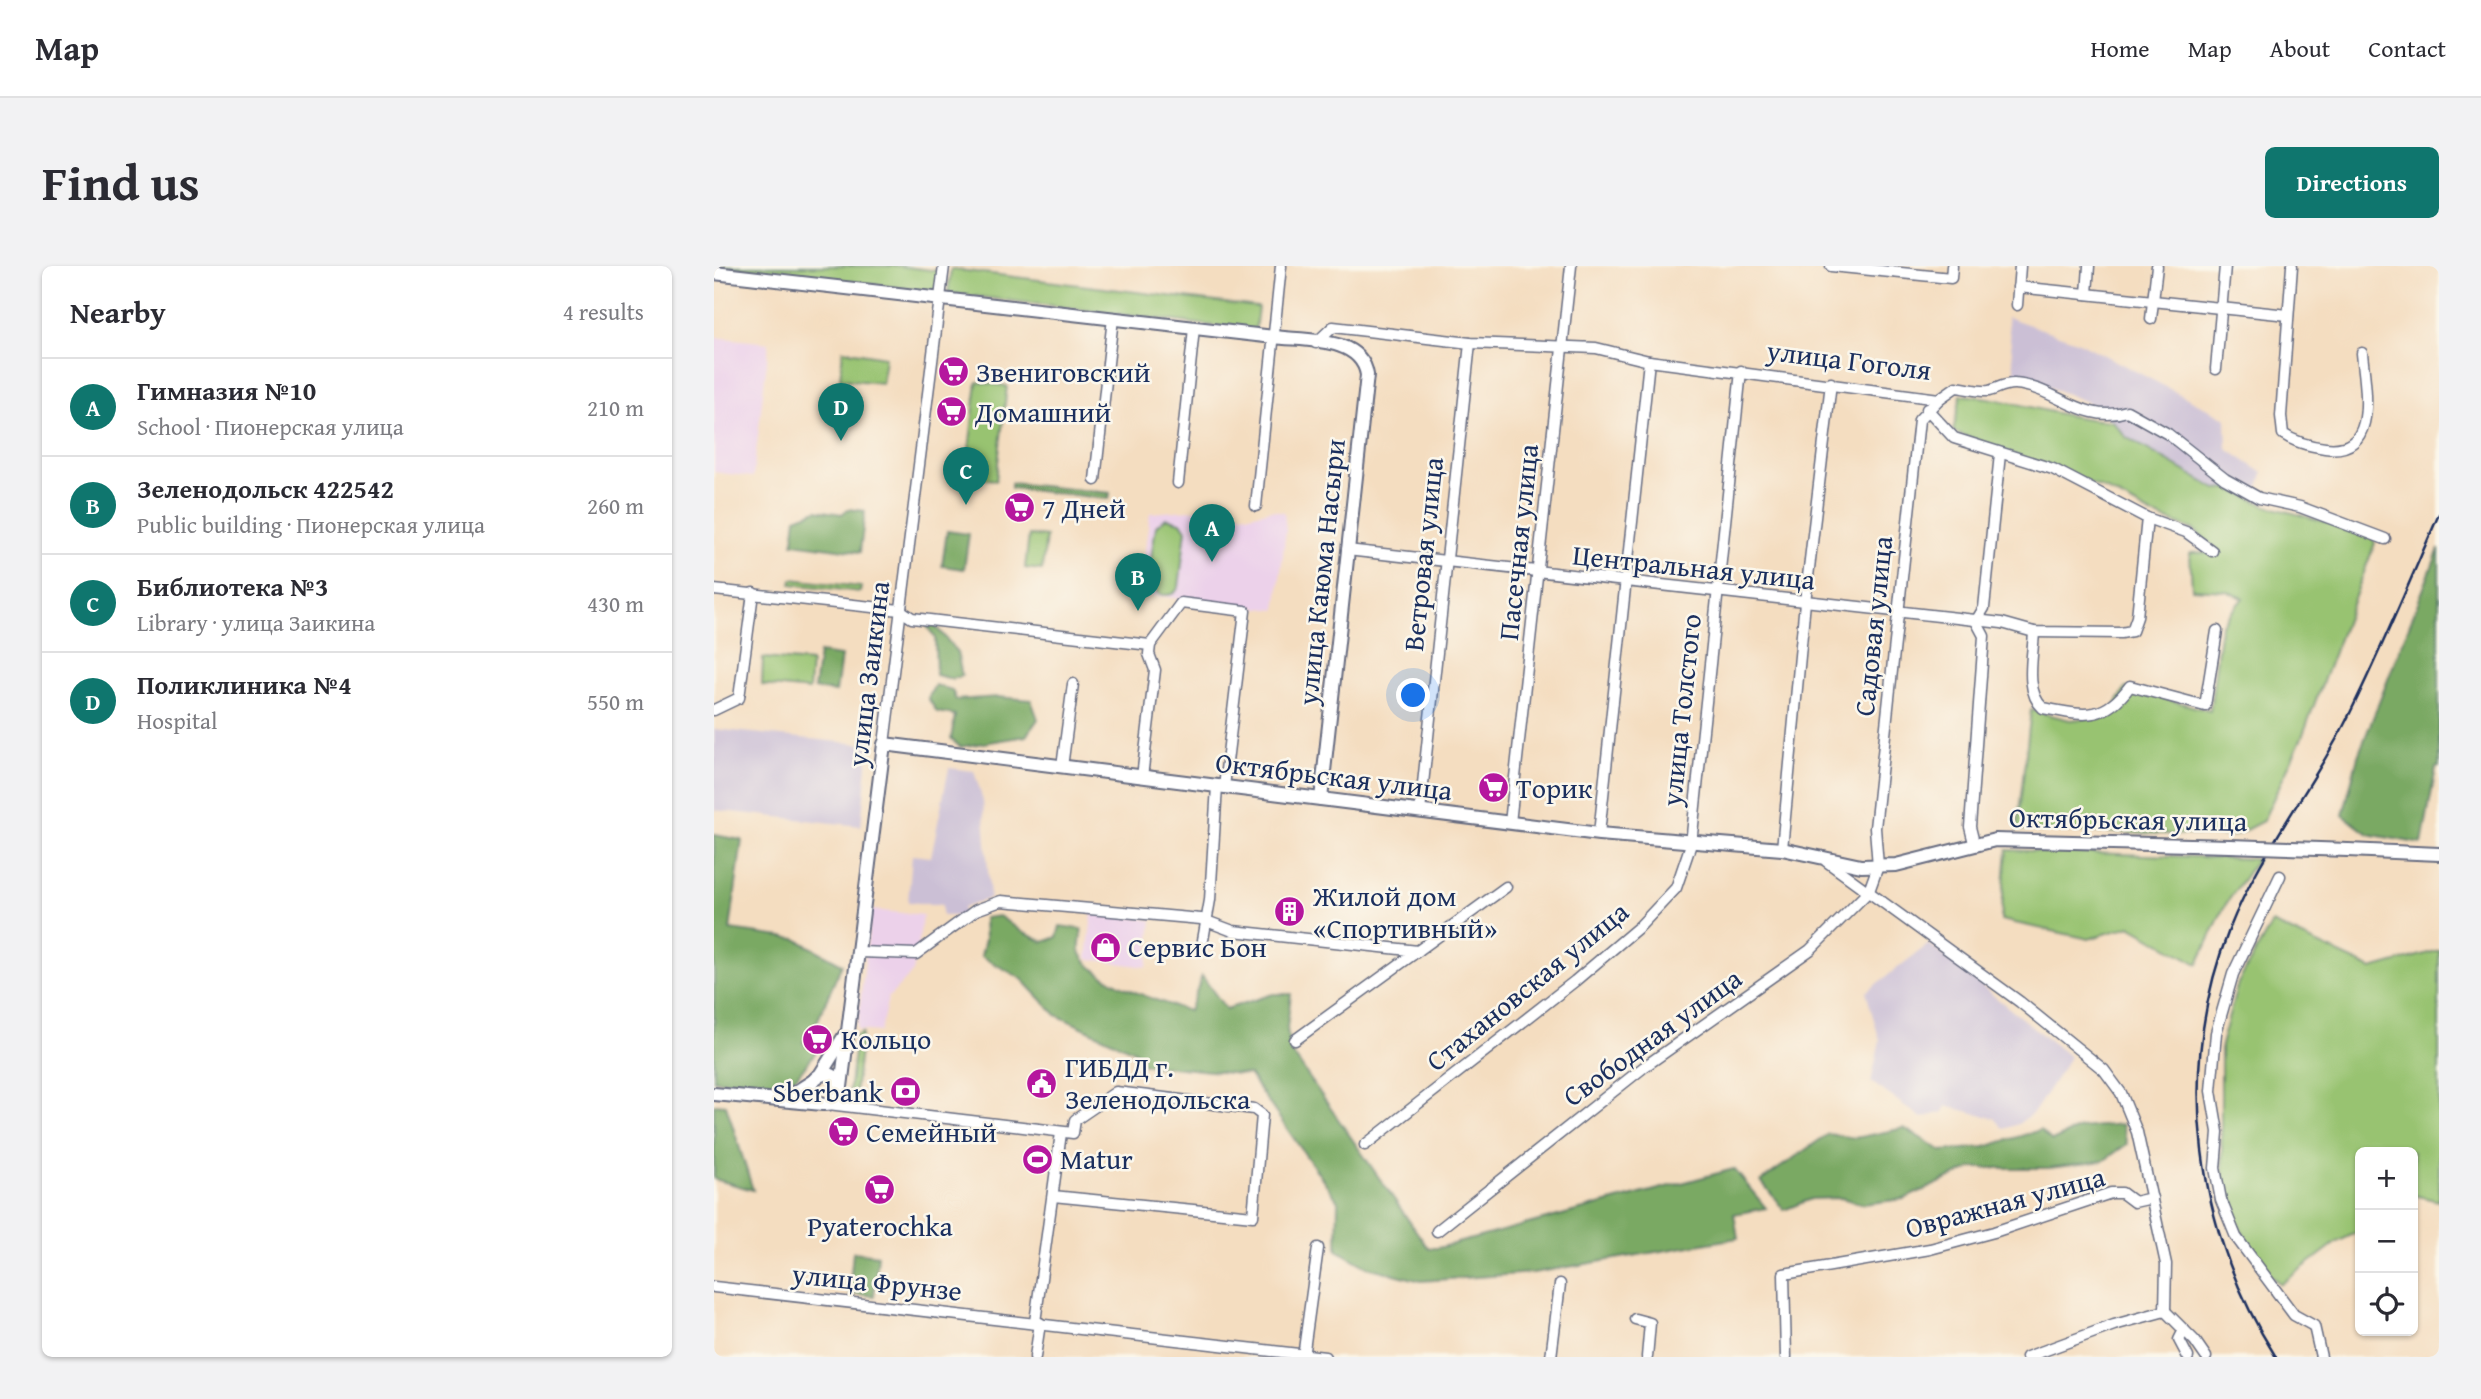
<!DOCTYPE html>
<html lang="en">
<head>
<meta charset="utf-8">
<style>
  body { margin:0; font-family:"Gentium Book Plus",serif; background:#f2f2f3; color:#2b2b33 }
  .controls { position:absolute; right:21px; bottom:21px; display:grid; overflow:hidden; border-radius:10px; box-shadow:0 2px 5px #0004 }
  .controls button { width:63px; height:63px; display:grid; place-items:center; padding:0; border:0; border-bottom:2px solid #e1e1e2; background:#fff; color:#2b2b33; font:35px sans-serif }
  .you { position:absolute; left:700px; top:430px; width:24px; height:24px; margin:-18px; border:5px solid #fff; border-radius:50%; background:#1a73e8; box-shadow:0 0 0 10px #1a73e833 }
  .badge { display:grid; place-items:center; width:46px; height:46px; border-radius:50%; background:#0f766e; color:#fff; font-size:23px; font-weight:700 }
  .pin { position:absolute; translate:-50% -58px; filter:drop-shadow(0 2px 4px #0008) }
  .pin::after { content:''; position:absolute; top:37px; width:24px; height:21px; background:inherit; clip-path:polygon(0 0,100% 0,50% 100%) }
  .list { margin:0; padding:0; list-style:none }
  h2 { display:flex; justify-content:space-between; align-items:center; height:91px; margin:0; padding:0 28px; font-size:30px }
  h2 small { font-size:23px; font-weight:400; color:#7c7c81 }
  .list li { display:grid; grid-template-columns:46px 1fr auto; gap:21px; align-items:center; box-sizing:border-box; height:98px; padding:0 28px; border-top:2px solid #e1e1e2 }
  .list b { display:block; font-size:26px; white-space:nowrap }
  .list p { margin:0; font-size:23px; white-space:nowrap; color:#7c7c81 }
  .list em { font-size:23px; font-style:normal; color:#7c7c81 }
  .icon { flex:none; width:38px; height:38px; fill:none; stroke:currentColor; stroke-width:2; stroke-linecap:round; stroke-linejoin:round }
  .map { position:relative; flex:none; width:1725px; height:1091px; overflow:hidden; border-radius:10px }
  header { display:flex; align-items:center; gap:42px; box-sizing:border-box; height:98px; padding:0 35px; background:#fff; border-bottom:2px solid #e1e1e2 }
  header strong { font-size:33px }
  nav { display:flex; gap:38px; margin-inline-start:auto; font-size:24px }
  .intro { display:flex; align-items:center; justify-content:space-between; box-sizing:border-box; height:168px; padding:0 42px }
  h1 { margin:0; font-size:49px }
  .button { padding:18px 32px; border-radius:10px; background:#0f766e; color:#fff; font-size:24px; font-weight:700 }
  main { display:flex; gap:42px; padding:0 42px }
  aside { flex:1; background:#fff; border-radius:10px; box-shadow:0 2px 5px #0004 }
  .map>svg:first-child { display:block }
  .built { fill:#ecd1ea }
  .industrial { fill:#cbbfd5 }
  .green { fill:#98c371; stroke:#5a7968; stroke-width:2 }
  .forest { fill:#7aa963; stroke:#4a6c60; stroke-width:2 }
  .lines { fill:none; stroke-linecap:round; stroke-linejoin:round }
  .minor-casing { stroke:#676c80; stroke-width:13 }
  .major-casing { stroke:#676c80; stroke-width:16 }
  .minor { stroke:#fff; stroke-width:10 }
  .major { stroke:#fff; stroke-width:12 }
  .rail { stroke:#1b2f5e; stroke-width:2.5 }
  .major-bridge-casing { stroke:#676c80; stroke-width:16; stroke-linecap:butt }
  .major-bridge { stroke:#fff; stroke-width:12 }
  .labels { text-anchor:middle; stroke-width:5; stroke-linejoin:round; paint-order:stroke }
  .street-label { font-size:28px; fill:#1b2f5e; stroke:#fbf7ec }
  .poi-label { font-size:28px; fill:#1b2f5e; stroke:#fbf7ec; text-anchor:start }
</style>
</head>
<body>
<header>
<strong>Map</strong>
<nav><a>Home</a><a>Map</a><a>About</a><a>Contact</a></nav>
</header>
<div class="intro"><h1>Find us</h1><a class="button">Directions</a></div>
<main>
<aside>
<h2>Nearby<small>4 results</small></h2>
<ul class="list">
<li><span class="badge">A</span><div><b>Гимназия №10</b><p>School · Пионерская улица</p></div><em>210 m</em></li>
<li><span class="badge">B</span><div><b>Зеленодольск 422542</b><p>Public building · Пионерская улица</p></div><em>260 m</em></li>
<li><span class="badge">C</span><div><b>Библиотека №3</b><p>Library · улица Заикина</p></div><em>430 m</em></li>
<li><span class="badge">D</span><div><b>Поликлиника №4</b><p>Hospital</p></div><em>550 m</em></li>
</ul>
</aside>
<div class="map">
<svg width="1725" height="1091" viewBox="0 0 1725 1091">
  <rect width="100%" height="100%" fill="#fbf7ec"/>
  <filter id="ink" filterUnits="userSpaceOnUse"><feTurbulence type="fractalNoise" baseFrequency=".0143" numOctaves="2"/><feDisplacementMap in="SourceGraphic" scale="14" xChannelSelector="R" yChannelSelector="G"/><feConvolveMatrix kernelMatrix="1 2 1 2 8 2 1 2 1" color-interpolation-filters="sRGB"/></filter>
  <filter id="wash" filterUnits="userSpaceOnUse"><feTurbulence type="fractalNoise" baseFrequency=".00686" numOctaves="4" result="noise"/><feDisplacementMap in="SourceGraphic" scale="28" xChannelSelector="R" yChannelSelector="G"/><feGaussianBlur stdDeviation="1.57" result="paint"/><feColorMatrix in="noise" values="0 0 0 0 0 0 0 0 0 0 0 0 0 0 0 0 0 1.4 0 .05"/><feComposite in="paint" operator="in"/></filter>
  <g filter="url(#wash)">
    <rect width="100%" height="100%" fill="#f4ddc0"/>
    <g class="built">
      <path d="M0,71L55,77L39,211L0,206Z"/>
      <path d="M492,243L536,249L557,244L570,246L572,264L562,344L425,328L436,247Z"/>
      <path d="M157,644L209,649L199,706L174,732L166,766L143,764Z"/>
      <path d="M378,647L438,654L433,701L373,693Z"/>
    </g>
    <g class="industrial">
      <path d="M1293,51L1365,76L1512,152L1513,183L1549,207L1545,221L1502,223L1412,171L1385,141L1301,107Z"/>
      <path d="M0,463L155,479L147,560L0,544Z"/>
      <path d="M235,502L260,505L269,535L276,632L249,642V650H228V639L194,636L198,589L217,591Z"/>
      <path d="M1215,678L1356,791L1320,846L1304,858L1290,863L1280,852L1232,840L1229,846L1208,852L1157,816L1166,775L1152,726Z"/>
    </g>
    <g class="green">
      <path d="M3,0H185L225,5L222,26Z"/>
      <path d="M237,3L544,41L541,65L234,27Z"/>
      <path d="M129,84L171,91L168,117L126,113Z"/>
      <path d="M263,116L293,120L282,214L252,210Z"/>
      <path d="M1247,129C1299,132 1346,153 1398,155L1412,171L1502,223L1515,222L1553,240L1656,268L1661,277L1588,471L1549,555L1520,570L1303,564L1317,444L1356,454L1395,450L1412,422L1496,445L1507,359L1529,332L1513,325L1478,323L1476,287L1506,286L1480,264L1439,249L1393,224L1239,165Z"/>
      <path d="M452,252L467,256L472,264L465,321C462,326 459,329 452,329C426,330 440,277 442,260Z"/>
      <path d="M315,269L332,271L328,304L311,302Z"/>
      <path d="M78,313L147,321L146,326L77,318Z"/>
      <path d="M49,392L97,396L95,424L48,419Z"/>
      <path d="M1293,584L1543,593L1510,641L1484,698L1416,660L1375,673L1287,654Z"/>
      <path d="M1558,657L1658,703L1725,684V935L1699,929V886H1646V965L1623,976L1567,1018L1555,1009L1510,936L1507,861V779L1524,717Z"/>
      <path d="M148,767L140,836L135,827L142,770Z"/>
    </g>
    <g class="forest">
      <path d="M297,217L396,227L395,233L297,222Z"/>
      <path d="M134,243L151,245L146,286L79,277L82,252L103,244L128,248Z"/>
      <path d="M233,265L255,268L250,303L228,300Z"/>
      <path d="M1725,283V501L1722,502L1708,578L1654,568L1629,549L1644,490Z"/>
      <path d="M220,358L243,386L248,410L238,413L222,409L221,372L213,360Z"/>
      <path d="M105,387L127,390L122,426L100,423Z"/>
      <path d="M221,419L238,424L242,434L284,431L317,434L324,453L312,470L246,481L237,473L241,449L223,446L214,432Z"/>
      <path d="M0,569L28,574L16,664L82,673L128,698L103,756L89,776L102,786L83,810L67,821L0,814Z"/>
      <path d="M285,650L308,666L330,676L343,671L346,660L368,663C367,669 365,679 366,685C375,714 449,737 475,745L488,710L512,743L559,728H577L573,762L576,784L714,982H724L1020,903L1052,942L1020,948L1024,972L819,1007L707,1015L653,1001L623,984L624,935L535,809L429,798L422,786L342,749L308,713L267,690L271,673L270,652Z"/>
      <path d="M0,838L12,839L39,924L0,913Z"/>
      <path d="M1408,858L1413,878L1389,895L1335,902H1258L1190,933L1149,938L1127,932L1097,933L1070,944L1047,915L1114,868L1141,872L1190,862L1228,885L1271,881L1326,864L1338,875L1366,862Z"/>
      <path d="M139,986L164,989L160,1030L135,1027Z"/>
    </g>
  </g>
  <g filter="url(#ink)">
    <g class="lines">
      <defs>
        <g id="minor">
          <path d="M1117,0L1237,12L1238,0"/>
          <path d="M1578,0L1567,150L1569,168C1582,177 1596,180 1611,182C1666,189 1651,121 1648,87"/>
          <path d="M1304,21L1574,49"/>
          <path d="M1373,28L1375,0"/>
          <path d="M1303,39L1306,0"/>
          <path d="M1437,53L1443,0"/>
          <path d="M602,77L619,61L756,77L882,82L935,95L1225,133L1242,121C1252,122 1265,126 1275,125C1283,123 1291,117 1301,118C1341,121 1370,159 1413,145L1454,168L1511,213L1545,232L1586,241L1671,273"/>
          <path d="M1502,103L1511,0"/>
          <path d="M1213,143L1240,172L1339,203L1433,252L1472,266L1498,285"/>
          <path d="M381,214L399,52"/>
          <path d="M464,217L480,62"/>
          <path d="M542,240L567,0"/>
          <path d="M633,284L1288,357L1320,366L1407,367L1418,365L1423,351L1433,252"/>
          <path d="M0,324L186,344L198,352L436,379"/>
          <path d="M1320,366C1319,390 1310,425 1329,442C1368,449 1389,457 1416,420L1491,440L1503,365"/>
          <path d="M0,444L25,432L39,327"/>
          <path d="M170,478L230,0"/>
          <path d="M348,501L359,418"/>
          <path d="M428,511L441,404L435,388L436,379L467,337L531,345L510,521"/>
          <path d="M706,546L756,77"/>
          <path d="M796,557L857,0"/>
          <path d="M885,568L935,95"/>
          <path d="M1260,577L1256,561L1270,370L1262,355L1270,342L1286,188"/>
          <path d="M1068,583L1091,336L1117,117"/>
          <path d="M1112,595L1306,736L1390,804L1407,827L1423,866L1452,998L1451,1045"/>
          <path d="M1566,610L1519,708L1502,767L1497,825L1504,866L1501,902L1507,934L1522,971L1580,1049L1600,1060L1607,1091"/>
          <path d="M489,674L496,634L503,520"/>
          <path d="M145,686L202,688L262,644L287,635L487,653L519,665L704,685"/>
          <path d="M581,774L792,621"/>
          <path d="M114,838L359,867L361,854L402,826L540,843L548,849L539,950L339,930"/>
          <path d="M651,879L861,715L926,660L962,622L977,578L1027,105"/>
          <path d="M723,965L930,801L1096,684L1155,625L1164,600L1161,562L1205,154L1225,133"/>
          <path d="M0,1021L611,1091"/>
          <path d="M1451,1045L1481,1075L1492,1091"/>
          <path d="M921,1053L936,1057L933,1091"/>
          <path d="M321,1056L347,867"/>
          <path d="M1470,1064L1465,1074L1474,1091"/>
          <path d="M321,1091L326,1057"/>
          <path d="M589,1091L604,982"/>
          <path d="M837,1091L846,1018"/>
          <path d="M1072,1091L1070,1008L1216,983L1280,966L1397,927H1408L1420,936L1438,932"/>
          <path d="M1313,1091L1400,1059L1451,1045"/>
        </g>
        <g id="major">
          <path d="M0,7L560,71C591,75 647,70 653,109L607,533"/>
          <path d="M1634,584L1725,588"/>
          <circle cx="112" cy="823" r="15"/>
          <path d="M106,809L131,769"/>
          <path d="M127,821L170,478L885,568L1068,583L1147,600L1182,599L1281,574L1516,580"/>
          <path d="M0,828L109,838"/>
          <path d="M66,832L77,829L99,815"/>
        </g>
      </defs>
      <use href="#minor" class="minor-casing"/>
      <use href="#major" class="major-casing"/>
      <use href="#minor" class="minor"/>
      <use href="#major" class="major"/>
      <path class="rail" d="M1562,1091C1482,965 1460,805 1515,664C1543,592 1593,529 1629,461C1664,392 1694,319 1725,248"/>
      <defs>
        <path id="major-bridge" d="M1516,580L1634,584"/>
      </defs>
      <use href="#major-bridge" class="major-bridge-casing"/>
      <use href="#major-bridge" class="major-bridge"/>
    </g>
  </g>
  <defs>
    <symbol id="supermarket-disc" viewBox="-11 -11 22 22"><circle r="9.5" fill="#b5179e" stroke="#fbf7ec"/><path d="M-6-5.5h2.5l.6 2H6L4.5 2H-2.5L-4.4-4H-6ZM-1.5 3.2a1.3 1.3 0 1 0 .1 0ZM3 3.2a1.3 1.3 0 1 0 .1 0Z" fill="#fff"/></symbol>
    <symbol id="building-disc" viewBox="-11 -11 22 22"><circle r="9.5" fill="#b5179e" stroke="#fbf7ec"/><path d="M-4-6H4V6H1V3H-1V6H-4ZM-2.5-4.3h1.7v1.8h-1.7ZM.8-4.3h1.7v1.8H.8ZM-2.5-1h1.7V.8h-1.7ZM.8-1h1.7V.8H.8Z" fill="#fff"/></symbol>
    <symbol id="shop-disc" viewBox="-11 -11 22 22"><circle r="9.5" fill="#b5179e" stroke="#fbf7ec"/><path d="M-5-2.5h2.3a2.7 3.5 0 0 1 5.4 0H5L5.5 6h-11ZM-1.5-2.5h3a1.5 2.3 0 0 0-3 0Z" fill="#fff"/></symbol>
    <symbol id="civic-disc" viewBox="-11 -11 22 22"><circle r="9.5" fill="#b5179e" stroke="#fbf7ec"/><path d="M-.6-6.5H3V-4.5H.6V-3L4-1V1h2V6H-6V1h2V-1L-.6-3ZM-1.2 2.5V6h2.4V2.5Z" fill="#fff"/></symbol>
    <symbol id="bank-disc" viewBox="-11 -11 22 22"><circle r="9.5" fill="#b5179e" stroke="#fbf7ec"/><path d="M-6-4H6V4H-6ZM0-2.3a2.3 2.3 0 1 0 0 4.6a2.3 2.3 0 1 0 0-4.6Z" fill="#fff"/></symbol>
    <symbol id="stadium-disc" viewBox="-11 -11 22 22"><circle r="9.5" fill="#b5179e" stroke="#fbf7ec"/><path d="M0-5a6.5 5 0 1 0 0 10a6.5 5 0 1 0 0-10ZM-3.5-1.8h7v3.6h-7Z" fill="#fff"/></symbol>
  </defs>
  <g fill-rule="evenodd">
    <use href="#supermarket-disc" x="222" y="88" width="35" height="35"/>
    <use href="#supermarket-disc" x="220" y="128" width="35" height="35"/>
    <use href="#supermarket-disc" x="288" y="224" width="35" height="35"/>
    <use href="#supermarket-disc" x="762" y="504" width="35" height="35"/>
    <use href="#building-disc" x="558" y="628" width="35" height="35"/>
    <use href="#shop-disc" x="374" y="664" width="35" height="35"/>
    <use href="#supermarket-disc" x="86" y="756" width="35" height="35"/>
    <use href="#civic-disc" x="310" y="800" width="35" height="35"/>
    <use href="#bank-disc" x="174" y="808" width="35" height="35"/>
    <use href="#supermarket-disc" x="112" y="848" width="35" height="35"/>
    <use href="#stadium-disc" x="306" y="876" width="35" height="35"/>
    <use href="#supermarket-disc" x="148" y="906" width="35" height="35"/>
  </g>
  <g class="labels">
    <g class="street-label">
      <text transform="translate(1135 94) rotate(7)" y="10">улица Гоголя</text>
      <text transform="translate(804 276) rotate(-84)" y="10">Пасечная улица</text>
      <text transform="translate(709 288) rotate(-84)" y="10">Ветровая улица</text>
      <text transform="translate(980 301) rotate(6)" y="10">Центральная улица</text>
      <text transform="translate(607 306) rotate(-84)" y="10">улица Каюма Насыри</text>
      <text transform="translate(1159 360) rotate(-84)" y="10">Садовая улица</text>
      <text transform="translate(154 408) rotate(-83)" y="10">улица Заикина</text>
      <text transform="translate(967 444) rotate(-84)" y="10">улица Толстого</text>
      <text transform="translate(620 510) rotate(7)" y="10">Октябрьская улица</text>
      <text transform="translate(1414 553) rotate(1)" y="10">Октябрьская улица</text>
      <text transform="translate(813 720) rotate(-39)" y="10">Стахановская улица</text>
      <text transform="translate(938 771) rotate(-36)" y="10">Свободная улица</text>
      <text transform="translate(1291 936) rotate(-15)" y="10">Овражная улица</text>
      <text transform="translate(163 1016) rotate(6)" y="10">улица Фрунзе</text>
    </g>
    <g class="poi-label">
      <text x="262" y="116">Звениговский</text>
      <text x="261" y="156">Домашний</text>
      <text x="328" y="252">7 Дней</text>
      <text x="802" y="532">Торик</text>
      <text x="599" y="640">Жилой дом<tspan x="599" dy="32">«Спортивный»</tspan></text>
      <text x="414" y="691">Сервис Бон</text>
      <text x="127" y="783">Кольцо</text>
      <text x="351" y="811">ГИБДД г.<tspan x="351" dy="32">Зеленодольска</tspan></text>
      <text x="169" y="836" text-anchor="end">Sberbank</text>
      <text x="152" y="876">Семейный</text>
      <text x="346" y="903">Matur</text>
      <text x="166" y="970" text-anchor="middle">Pyaterochka</text>
    </g>
  </g>
</svg>
<div class="controls">
<button>+</button>
<button>−</button>
<button><svg class="icon" aria-label="locate" viewBox="0 0 24 24"><circle cx="12" cy="12" r="6"/><path d="M12 2v4M12 18v4M2 12h4M18 12h4"/></svg></button>
</div>
<div class="you"></div>
<div class="pin badge" style="left:498px;top:296px">A</div>
<div class="pin badge" style="left:424px;top:345px">B</div>
<div class="pin badge" style="left:252px;top:239px">C</div>
<div class="pin badge" style="left:127px;top:175px">D</div>
</div>
</main>
</body>
</html>
